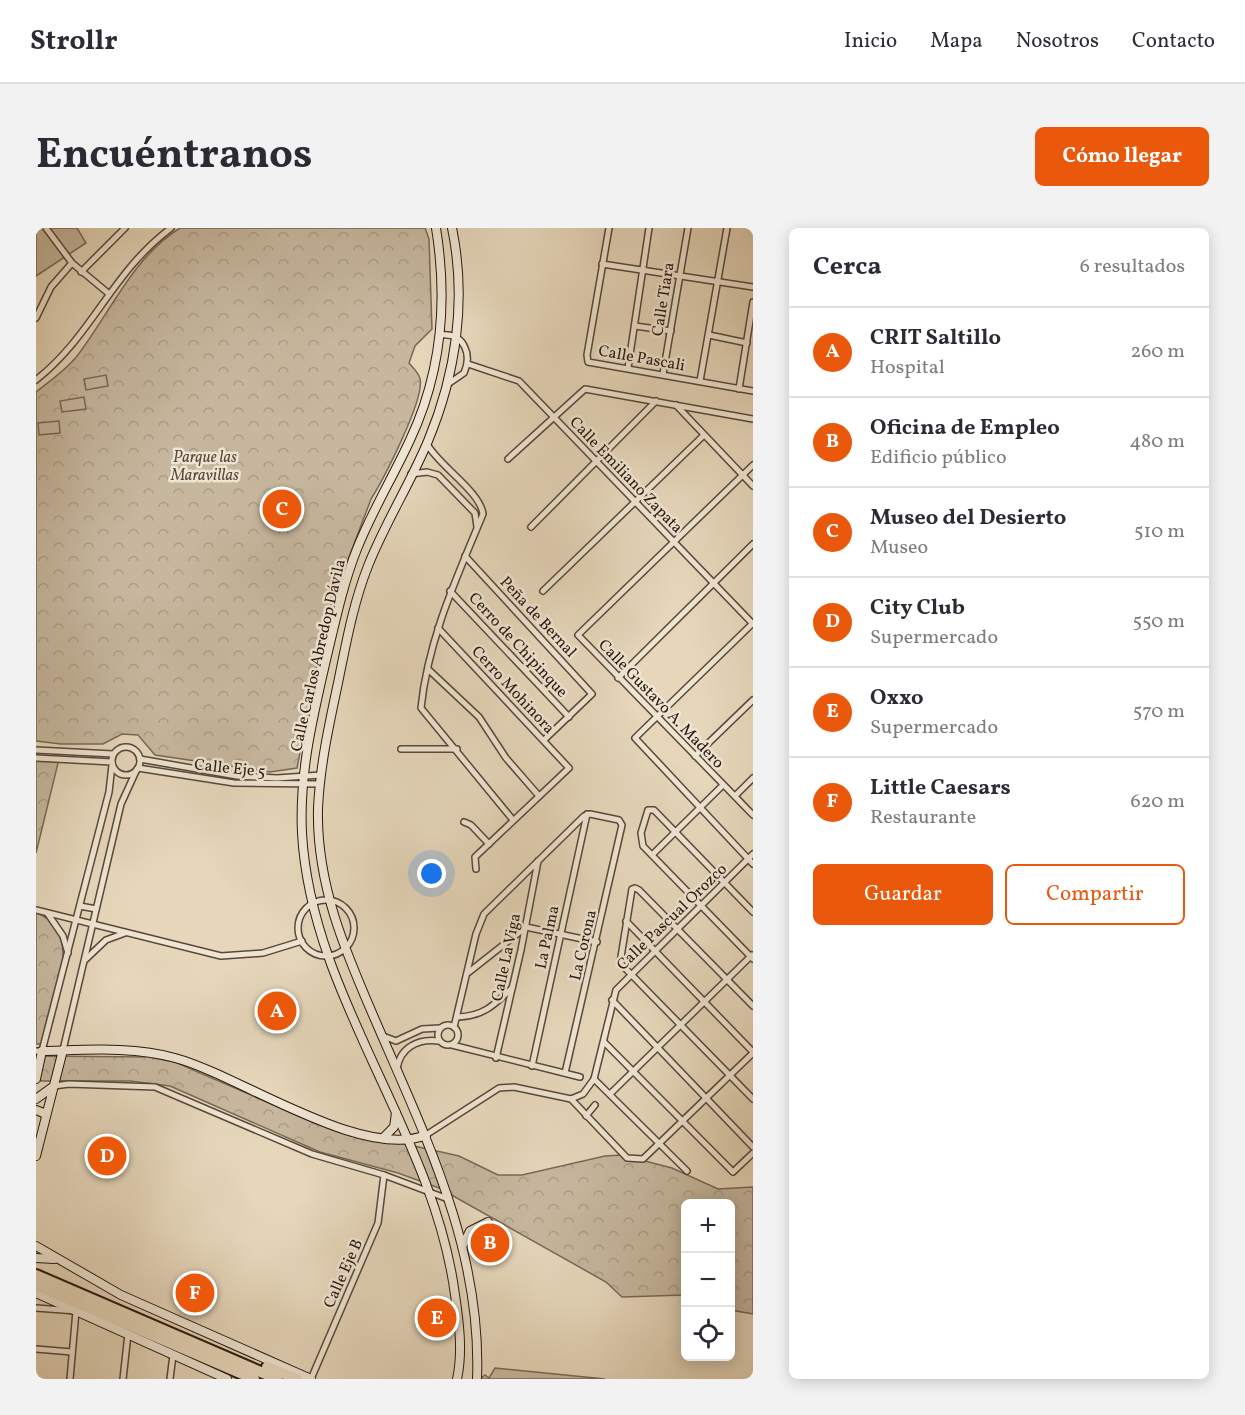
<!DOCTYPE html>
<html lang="es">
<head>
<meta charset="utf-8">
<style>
  body { margin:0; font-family:Vollkorn,serif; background:#f2f2f3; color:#2b2b33 }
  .controls { position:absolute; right:18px; bottom:18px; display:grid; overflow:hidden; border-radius:9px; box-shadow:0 3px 15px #0003 }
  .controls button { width:54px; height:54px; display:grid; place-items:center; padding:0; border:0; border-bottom:2px solid #e1e1e2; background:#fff; color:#2b2b33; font:30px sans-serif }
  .you { position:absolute; left:396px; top:646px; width:21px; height:21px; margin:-15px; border:4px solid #fff; border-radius:50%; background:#1a73e8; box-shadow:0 0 0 9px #1a73e833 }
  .badge { display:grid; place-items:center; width:39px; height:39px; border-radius:50%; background:#ea580c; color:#fff; font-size:20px; font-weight:700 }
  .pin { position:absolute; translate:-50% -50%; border:3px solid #fff; box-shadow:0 2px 6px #0006 }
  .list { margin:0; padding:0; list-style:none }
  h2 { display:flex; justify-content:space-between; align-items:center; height:78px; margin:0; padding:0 24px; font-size:26px }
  h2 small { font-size:20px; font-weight:400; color:#7c7c81 }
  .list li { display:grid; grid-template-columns:39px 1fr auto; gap:18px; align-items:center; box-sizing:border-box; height:90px; padding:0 24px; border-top:2px solid #e1e1e2 }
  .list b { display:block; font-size:22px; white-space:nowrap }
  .list p { margin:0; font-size:20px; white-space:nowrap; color:#7c7c81 }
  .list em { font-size:20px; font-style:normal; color:#7c7c81 }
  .actions { display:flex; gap:12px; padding:18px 24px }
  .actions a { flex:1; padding:14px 0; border:2px solid #ea580c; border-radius:9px; text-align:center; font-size:21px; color:#ea580c }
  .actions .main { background:#ea580c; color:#fff }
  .icon { flex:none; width:33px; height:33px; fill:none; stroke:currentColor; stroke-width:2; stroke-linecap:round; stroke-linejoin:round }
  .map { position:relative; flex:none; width:717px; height:1151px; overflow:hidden; border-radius:9px }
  header { display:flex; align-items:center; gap:36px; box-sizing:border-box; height:84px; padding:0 30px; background:#fff; border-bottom:2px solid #e1e1e2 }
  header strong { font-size:28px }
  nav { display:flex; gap:33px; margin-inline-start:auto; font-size:21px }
  .intro { display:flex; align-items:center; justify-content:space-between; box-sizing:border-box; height:144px; padding:0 36px }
  h1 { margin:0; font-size:42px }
  .button { padding:15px 27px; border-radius:9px; background:#ea580c; color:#fff; font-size:21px; font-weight:700 }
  main { display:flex; gap:36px; padding:0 36px }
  aside { flex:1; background:#fff; border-radius:9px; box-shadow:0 3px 15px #0003 }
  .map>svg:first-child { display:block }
  .park { fill:url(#park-crowns); stroke:#786856; stroke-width:1.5 }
  .garden { fill:#c6b79e; stroke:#786856; stroke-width:1.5 }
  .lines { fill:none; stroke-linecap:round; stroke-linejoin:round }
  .street-casing { stroke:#58483a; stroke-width:8 }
  .secondary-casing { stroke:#29180f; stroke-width:10 }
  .highway-casing { stroke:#29180f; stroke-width:14 }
  .street { stroke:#efe5d3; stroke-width:5 }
  .secondary { stroke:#efe5d3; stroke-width:8 }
  .highway { stroke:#e6d7bb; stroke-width:10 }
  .labels { text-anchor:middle; stroke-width:5; stroke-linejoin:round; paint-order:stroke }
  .street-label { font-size:16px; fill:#29180f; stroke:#efe5d3 }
  .park-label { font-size:16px; font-style:italic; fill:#58483a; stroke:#efe5d3 }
</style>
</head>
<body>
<header>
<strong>Strollr</strong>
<nav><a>Inicio</a><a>Mapa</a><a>Nosotros</a><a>Contacto</a></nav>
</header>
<div class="intro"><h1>Encuéntranos</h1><a class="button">Cómo llegar</a></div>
<main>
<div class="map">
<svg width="717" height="1151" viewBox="0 0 717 1151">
  <defs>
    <pattern id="park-crowns" width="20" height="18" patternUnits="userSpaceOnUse" patternTransform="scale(1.5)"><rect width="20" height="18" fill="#c6b79e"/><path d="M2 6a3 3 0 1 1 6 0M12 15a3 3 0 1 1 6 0" fill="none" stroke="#aa9d87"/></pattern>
  </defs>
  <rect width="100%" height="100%" fill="#e6d7bb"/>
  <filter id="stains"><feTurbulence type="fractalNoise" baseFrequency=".00333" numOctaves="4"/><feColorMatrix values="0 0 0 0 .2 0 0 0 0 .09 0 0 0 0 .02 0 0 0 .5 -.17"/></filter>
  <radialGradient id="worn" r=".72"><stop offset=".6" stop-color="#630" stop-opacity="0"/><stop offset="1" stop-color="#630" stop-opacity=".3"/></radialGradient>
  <g class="park">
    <path d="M144,0H389L393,11L396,101L379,118L373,135C377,140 383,145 384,151C389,171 347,252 335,271L290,390L261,540L234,544L119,527L102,507L86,506L67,516H25L0,513V164C14,153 30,142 41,128C74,85 97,29 144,0Z"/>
    <path d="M0,530L23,531L0,625Z"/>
    <path d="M0,685C51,702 16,779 7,816H0Z"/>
    <path d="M0,828L112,829L139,834L284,897L423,928L462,947H486L569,928L586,927L636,940L682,961L717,959V1086L695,1082L694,976H650L649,1067L586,1069L570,1054L403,960L362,945L284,924L134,858L94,853H0Z"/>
    <path d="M459,1140L569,1151H444L449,1147L453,1150Z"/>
  </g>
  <g class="garden">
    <path d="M0,0H41L50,15L0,48Z"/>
    <path d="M70,147L72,158L50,162L48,151Z"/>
    <path d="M48,169L50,181L26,184L24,173Z"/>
    <path d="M23,193L24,205L3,207L2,195Z"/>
  </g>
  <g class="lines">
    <defs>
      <g id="street">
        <path d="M10,0L36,35L72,65"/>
        <path d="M573,0L551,127L552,134L717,163"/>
        <path d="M566,36L717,59"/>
        <path d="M45,44L89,0"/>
        <path d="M0,90L15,59L36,35"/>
        <path d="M599,98L635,103"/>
        <path d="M405,107C429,105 436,127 428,145L412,156"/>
        <path d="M673,107L711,115"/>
        <path d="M432,136L483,153L717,396"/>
        <path d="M592,140L613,0"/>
        <path d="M627,146L652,0"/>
        <path d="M0,152C57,107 75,45 135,0"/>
        <path d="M664,153L691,0"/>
        <path d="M703,161L717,74"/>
        <path d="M640,177L717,258"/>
        <path d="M391,216C403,238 444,263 447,286C421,349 392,411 385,480L477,592"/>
        <path d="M472,231L549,161L717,191"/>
        <path d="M717,237L542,407L717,587"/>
        <path d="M375,246L391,244L402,247L439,285L441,299"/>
        <path d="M495,299L620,173"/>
        <path d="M429,328L556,466L508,512"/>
        <path d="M414,363L533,489"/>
        <path d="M507,363L668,207"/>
        <path d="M717,395L599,510L717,636"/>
        <path d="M402,400L533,540L439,629L440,641"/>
        <path d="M393,442L443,489L470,530L503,568"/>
        <path d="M582,450L717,316"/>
        <circle cx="90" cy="533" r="14"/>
        <path d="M365,521H421"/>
        <path d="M0,522L77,526"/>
        <path d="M659,528L717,472"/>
        <path d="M0,530L76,534"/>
        <path d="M104,531L201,548L241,550L285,547"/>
        <path d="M102,540L198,555L284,556"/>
        <path d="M699,568L717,550"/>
        <path d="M428,594L435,597L453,616"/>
        <path d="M616,627L687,557"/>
        <circle cx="290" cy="700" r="28"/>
        <path d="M44,678L60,681"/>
        <path d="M0,682L185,728L227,725L266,713"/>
        <path d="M717,684L618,582H612L605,605L607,618L717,731"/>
        <path d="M12,686L27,708L32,725"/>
        <path d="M590,693L717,824"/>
        <path d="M50,731L70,712L89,705"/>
        <path d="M433,744L490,699L561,714"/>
        <path d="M576,772L717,919"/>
        <path d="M717,778L603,662L599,660L596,661L584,735L717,871"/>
        <path d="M422,789C448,788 458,777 476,760"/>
        <circle cx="412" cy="807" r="10"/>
        <path d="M418,799L440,706L448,686L548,588L554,586L583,592L586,597L529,845"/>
        <path d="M347,808L360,813L386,801L404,800"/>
        <path d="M568,814L697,944L717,925"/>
        <path d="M416,817L544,849"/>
        <path d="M27,822L85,576L101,541"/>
        <path d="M0,823H6L73,564L76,537"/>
        <path d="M460,830L485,722L502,633"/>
        <path d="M496,838L551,586"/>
        <path d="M361,842C363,820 382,810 403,813"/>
        <path d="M558,851L651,943"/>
        <path d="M18,858L33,856L119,859L276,926L348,947L412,971"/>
        <path d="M574,866L716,727"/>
        <path d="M535,871L591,930L607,931L717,825"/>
        <path d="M550,888L559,877"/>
        <path d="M390,907L463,860L478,859L535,871L547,866L558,851L580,762L717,626"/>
        <path d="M0,1080L40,1083L34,1151"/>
        <path d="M0,1121L36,1124"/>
        <path d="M87,1151L92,1106"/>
        <path d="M134,1151L137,1127"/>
        <path d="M275,1151L342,995L348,947"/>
      </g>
      <g id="secondary">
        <path d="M400,0C412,74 406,144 374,212C357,249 336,283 321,321C307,356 299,395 290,432C277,489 263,545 266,605C275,770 398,904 419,1067C423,1094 427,1124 421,1151"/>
        <path d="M416,0C431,72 420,146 392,213C374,256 349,295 332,338C317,376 310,416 302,455C293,497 284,538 282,580C280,657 310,725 340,794C390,910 446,1022 441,1151"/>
        <path d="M0,851L6,823C49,822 98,818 139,830C203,847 326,933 390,907"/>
        <path d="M0,871L18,858"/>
        <path d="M0,882L10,886"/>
        <path d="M347,910L358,899L360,885"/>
        <path d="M0,928L27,822"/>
        <path d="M427,1017L434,1003L452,994"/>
        <path d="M0,1018L85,1067L275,1151"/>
        <path d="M0,1030L18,1031"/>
        <path d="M0,1065L191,1151"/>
      </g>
      <g id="highway">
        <path d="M0,1047L241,1151"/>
        <path d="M0,1057L218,1151"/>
        <path d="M231,1139L261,1151"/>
      </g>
    </defs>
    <use href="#street" class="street-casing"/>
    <use href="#secondary" class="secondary-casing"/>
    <use href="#highway" class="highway-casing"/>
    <use href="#street" class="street"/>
    <use href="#secondary" class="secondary"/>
    <use href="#highway" class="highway"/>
  </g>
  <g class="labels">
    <g class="street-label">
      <text transform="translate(626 71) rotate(-81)" y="6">Calle Tiara</text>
      <text transform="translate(606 129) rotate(10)" y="6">Calle Pascali</text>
      <text transform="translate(591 246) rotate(46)" y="6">Calle Emiliano Zapata</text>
      <text transform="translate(503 388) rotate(47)" y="6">Peña de Bernal</text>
      <text transform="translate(483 416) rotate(47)" y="6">Cerro de Chipinque</text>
      <text transform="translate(281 427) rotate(-77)" y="6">Calle Carlos Abredop Dávila</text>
      <text transform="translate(478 461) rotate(47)" y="6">Cerro Mohinora</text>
      <text transform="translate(626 475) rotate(46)" y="6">Calle Gustavo A. Madero</text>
      <text transform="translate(194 539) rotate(6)" y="6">Calle Eje 5</text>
      <text transform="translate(635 688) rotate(-44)" y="6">Calle Pascual Orozco</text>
      <text transform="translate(510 709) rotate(-78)" y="6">La Palma</text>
      <text transform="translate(546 717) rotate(-77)" y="6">La Corona</text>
      <text transform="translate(469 729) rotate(-78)" y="6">Calle La Viga</text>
      <text transform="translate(306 1045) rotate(-66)" y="6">Calle Eje B</text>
    </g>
    <g class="park-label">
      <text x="169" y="234">Parque las<tspan x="169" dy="18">Maravillas</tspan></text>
    </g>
  </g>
  <rect width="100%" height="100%" filter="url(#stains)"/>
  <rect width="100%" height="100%" fill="url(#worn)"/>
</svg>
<div class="controls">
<button>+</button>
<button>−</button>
<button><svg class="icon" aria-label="locate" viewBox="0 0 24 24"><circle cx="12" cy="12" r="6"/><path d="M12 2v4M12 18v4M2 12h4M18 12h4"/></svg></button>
</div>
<div class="you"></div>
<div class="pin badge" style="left:241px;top:783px">A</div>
<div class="pin badge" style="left:454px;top:1015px">B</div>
<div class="pin badge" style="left:246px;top:281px">C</div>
<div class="pin badge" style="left:71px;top:928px">D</div>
<div class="pin badge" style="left:401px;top:1090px">E</div>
<div class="pin badge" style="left:159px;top:1065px">F</div>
</div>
<aside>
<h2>Cerca<small>6 resultados</small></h2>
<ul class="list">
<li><span class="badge">A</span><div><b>CRIT Saltillo</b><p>Hospital</p></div><em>260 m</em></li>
<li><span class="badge">B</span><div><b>Oficina de Empleo</b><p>Edificio público</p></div><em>480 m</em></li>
<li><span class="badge">C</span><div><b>Museo del Desierto</b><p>Museo</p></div><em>510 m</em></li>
<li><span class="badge">D</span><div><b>City Club</b><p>Supermercado</p></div><em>550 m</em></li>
<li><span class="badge">E</span><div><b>Oxxo</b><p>Supermercado</p></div><em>570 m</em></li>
<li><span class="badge">F</span><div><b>Little Caesars</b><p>Restaurante</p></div><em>620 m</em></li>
</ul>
<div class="actions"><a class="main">Guardar</a><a>Compartir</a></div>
</aside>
</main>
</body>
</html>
